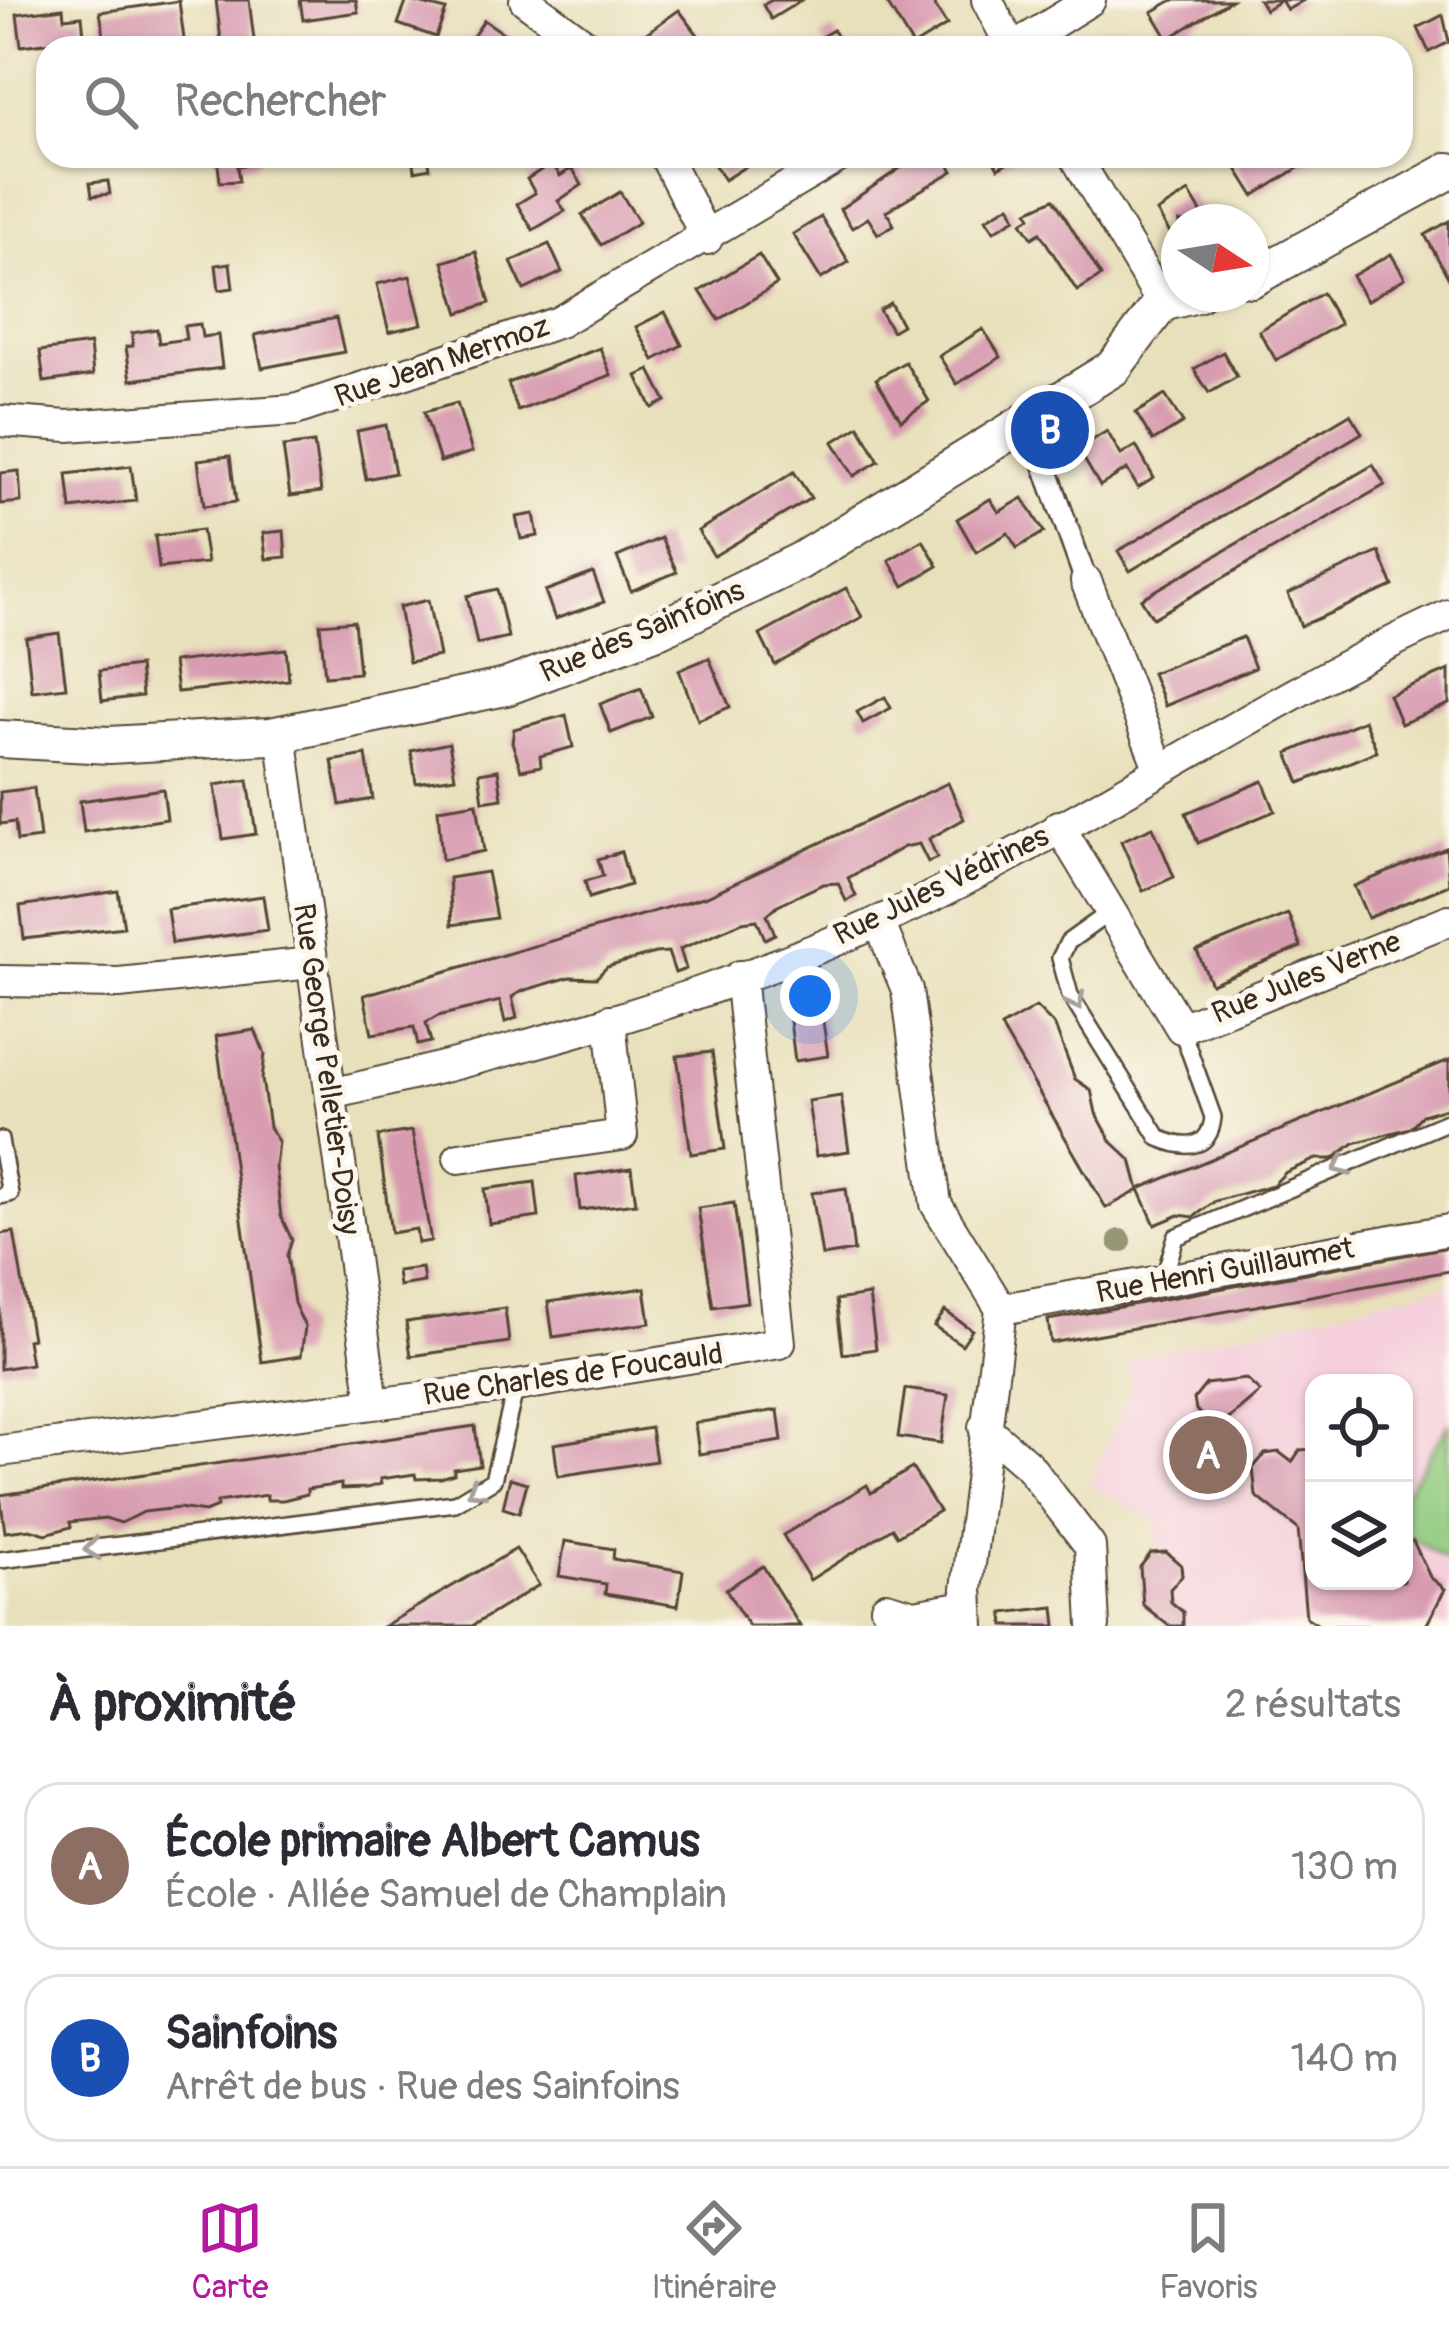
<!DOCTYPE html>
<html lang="fr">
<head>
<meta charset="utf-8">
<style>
  body { margin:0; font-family:Pangolin,sans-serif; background:#f7f7f7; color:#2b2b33 }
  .controls { position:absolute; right:36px; bottom:36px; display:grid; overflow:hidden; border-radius:24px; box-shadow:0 3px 9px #0004 }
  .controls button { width:108px; height:108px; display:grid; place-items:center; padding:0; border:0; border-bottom:3px solid #e1e1e2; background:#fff; color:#2b2b33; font:60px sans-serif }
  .compass { position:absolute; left:1161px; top:204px; width:108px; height:108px; border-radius:50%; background:#fff; box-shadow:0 3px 9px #0004; rotate:102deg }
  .you { position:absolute; left:810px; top:996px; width:42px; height:42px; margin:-30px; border:9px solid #fff; border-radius:50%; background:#1a73e8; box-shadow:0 0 0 18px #1a73e833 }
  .badge { display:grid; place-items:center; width:78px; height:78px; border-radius:50%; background:#b5179e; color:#fff; font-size:39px; font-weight:700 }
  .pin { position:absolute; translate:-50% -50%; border:6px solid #fff; box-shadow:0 3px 12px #0006 }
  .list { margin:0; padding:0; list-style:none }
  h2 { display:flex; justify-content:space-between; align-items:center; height:156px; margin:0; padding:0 48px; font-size:51px }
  h2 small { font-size:39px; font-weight:400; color:#7c7c81 }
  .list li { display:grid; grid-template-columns:78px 1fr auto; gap:36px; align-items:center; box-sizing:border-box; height:168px; margin:0 24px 24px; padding:0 24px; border:3px solid #e1e1e2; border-radius:36px }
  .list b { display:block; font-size:45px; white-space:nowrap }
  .list p { margin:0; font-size:39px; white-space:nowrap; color:#7c7c81 }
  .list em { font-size:39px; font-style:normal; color:#7c7c81 }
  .icon { flex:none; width:66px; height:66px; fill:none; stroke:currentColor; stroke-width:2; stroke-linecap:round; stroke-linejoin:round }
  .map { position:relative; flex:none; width:1449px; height:1626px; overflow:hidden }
  .search { position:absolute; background:#fff; box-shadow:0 3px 9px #0004; left:36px; right:36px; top:36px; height:132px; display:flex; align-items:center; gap:30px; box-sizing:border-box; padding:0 42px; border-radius:36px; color:#7c7c81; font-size:45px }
  .sheet { height:540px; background:#fff }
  nav { display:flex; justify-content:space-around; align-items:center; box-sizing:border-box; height:168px; border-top:3px solid #e1e1e2; background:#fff; font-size:33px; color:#7c7c81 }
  nav a { display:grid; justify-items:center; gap:6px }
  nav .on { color:#b5179e }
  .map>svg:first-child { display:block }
  .built { fill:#f5cfdb }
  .green { fill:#90ca7f; stroke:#667a4e; stroke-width:3 }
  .building { fill:#d89cb1 }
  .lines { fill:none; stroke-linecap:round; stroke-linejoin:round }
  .service-casing { stroke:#554536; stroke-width:20 }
  .pedestrian-casing { stroke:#554536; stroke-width:26 }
  .minor-casing { stroke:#554536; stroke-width:34 }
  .tertiary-casing { stroke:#554536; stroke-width:40 }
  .service { stroke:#fff; stroke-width:15 }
  .pedestrian { stroke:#fff; stroke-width:21 }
  .minor { stroke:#fff; stroke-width:30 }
  .tertiary { stroke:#fff; stroke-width:36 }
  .tree { fill:#979675 }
  .oneway { stroke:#a79f9a }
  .labels { text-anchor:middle; stroke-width:10; stroke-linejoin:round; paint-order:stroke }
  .street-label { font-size:30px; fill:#3b2a1e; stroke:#fbf7ec }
</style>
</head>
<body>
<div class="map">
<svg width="1449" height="1626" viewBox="0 0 1449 1626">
  <rect width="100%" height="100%" fill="#fbf7ec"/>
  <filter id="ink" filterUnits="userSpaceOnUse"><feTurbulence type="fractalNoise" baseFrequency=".00833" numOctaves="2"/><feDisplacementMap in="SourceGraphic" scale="24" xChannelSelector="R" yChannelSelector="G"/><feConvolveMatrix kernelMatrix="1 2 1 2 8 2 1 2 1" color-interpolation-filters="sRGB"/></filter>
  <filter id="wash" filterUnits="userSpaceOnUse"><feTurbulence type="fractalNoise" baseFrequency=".004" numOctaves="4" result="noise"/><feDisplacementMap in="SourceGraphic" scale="48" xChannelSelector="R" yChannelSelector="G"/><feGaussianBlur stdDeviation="2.7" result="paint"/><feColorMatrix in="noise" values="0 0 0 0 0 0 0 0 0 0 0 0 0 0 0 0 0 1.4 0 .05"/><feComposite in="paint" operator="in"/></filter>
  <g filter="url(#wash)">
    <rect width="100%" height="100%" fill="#e8e0bb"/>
    <path class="built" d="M1449,1284V1424L1404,1493V1383H1314V1581H1404V1533L1449,1562V1626H1169L1143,1605L1140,1567L1159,1552L1155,1521L1088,1485L1131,1391L1128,1359Z"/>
    <path class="green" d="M1449,1424V1562L1404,1533V1494Z"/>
    <g id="blocks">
      <g class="building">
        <path d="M216,0H249L255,48H222Z"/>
        <path d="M300,0H356L358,12L303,20Z"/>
        <path d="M407,0L446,10L436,37L398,24Z"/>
        <path d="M772,0H802L771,19L763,5Z"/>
        <path d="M885,0H931L947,25L913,46Z"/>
        <path d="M1173,0H1231L1168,39L1152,12Z"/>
        <path d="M1259,0H1304L1287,10L1281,0L1265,10Z"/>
        <path d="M179,1L185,47L106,48L100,12Z"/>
        <path d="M63,8L64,18L82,16L85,45L68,47V40L21,46L17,14Z"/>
        <path d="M679,10L698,35L686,44L689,48H640L635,41Z"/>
        <path d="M1443,15L1449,42L1429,52L1418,28Z"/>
        <path d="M484,20L512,39L506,48L468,44Z"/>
        <path d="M833,30L834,32L843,48H827L821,37Z"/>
        <path d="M217,156H256L257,164L237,166L239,181L220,182Z"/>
        <path d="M413,156H428L430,168L415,171Z"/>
        <path d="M709,156H746L751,163L724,180Z"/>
        <path d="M918,156H944L953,171L886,211L894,225L878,234L868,218L852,228L840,209Z"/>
        <path d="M991,156H1019L998,168Z"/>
        <path d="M1248,156H1317L1254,196L1234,164Z"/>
        <path d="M552,163L560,176L572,168L582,185L558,201L565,211L533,230L517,204L535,193L527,179Z"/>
        <path d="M108,181L110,194L92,196L90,183Z"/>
        <path d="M620,192L639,222L601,245L582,215Z"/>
        <path d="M1189,192L1207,222H1179V248L1157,212Z"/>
        <path d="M1054,199L1101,276L1077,291L1040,233L1032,238L1022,222L1031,217L1028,211Z"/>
        <path d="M1010,205L1016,218L994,231L986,219Z"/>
        <path d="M821,217L849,262L821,279L793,234Z"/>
        <path d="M1449,221V279L1425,235Z"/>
        <path d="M549,244L562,272L524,290L511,262Z"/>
        <path d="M476,252L490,303L459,313L443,262Z"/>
        <path d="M1391,254L1405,278L1367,301L1352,276Z"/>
        <path d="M759,255L777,284L719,320L700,291Z"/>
        <path d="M230,263L233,288L219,290L216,265Z"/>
        <path d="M410,276L422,324L389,332L377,284Z"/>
        <path d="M1322,293L1340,324L1276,360L1259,331Z"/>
        <path d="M890,303L902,325L892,331L879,310Z"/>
        <path d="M665,312L682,345L654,360L636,327Z"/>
        <path d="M336,318L344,352L262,368L255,335Z"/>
        <path d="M200,324L202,337L218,335L222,368L131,380L126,347L133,346L132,333L157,329L159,343L186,339L184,326Z"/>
        <path d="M983,329L1001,357L957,384L939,356Z"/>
        <path d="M90,344L93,375L44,382L40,351Z"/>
        <path d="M600,348L611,375L518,411L508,383Z"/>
        <path d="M1223,352L1237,377L1209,393L1194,369Z"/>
        <path d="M905,362L929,401L901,420L876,379Z"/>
        <path d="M650,370L666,401L652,408L637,376Z"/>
        <path d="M1165,395L1183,423L1153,441L1136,413Z"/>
        <path d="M457,403L472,452L440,462L424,412Z"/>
        <path d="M1350,414L1362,433L1130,571L1118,551Z"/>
        <path d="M386,425L395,473L366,479L357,431Z"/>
        <path d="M859,426L879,461L854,476L833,442Z"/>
        <path d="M1107,431L1121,455L1136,446L1154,478L1138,488L1127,469L1100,486L1078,449Z"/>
        <path d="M314,443L321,492L290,496L283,447Z"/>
        <path d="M230,456L236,502L204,506L198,460Z"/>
        <path d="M1373,465L1385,485L1153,618L1141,599Z"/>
        <path d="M131,466L136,501L71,509L67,474Z"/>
        <path d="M19,471L21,502L0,504V473Z"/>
        <path d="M794,472L811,498L714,556L698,531Z"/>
        <path d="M1023,498L1044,532L1017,548L1008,533L976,552L957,519L990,499L999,512Z"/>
        <path d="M534,514L538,536L521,539L516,517Z"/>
        <path d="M202,530L207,563L159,568L155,536Z"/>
        <path d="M284,531L286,557L266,559L263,533Z"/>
        <path d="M661,538L677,572L631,591L617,557Z"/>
        <path d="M923,540L938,566L904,586L889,560Z"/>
        <path d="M1379,552L1393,586L1301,626L1288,594Z"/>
        <path d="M593,573L604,602L555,619L545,591Z"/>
        <path d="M846,588L862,617L775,665L760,635Z"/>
        <path d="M497,589L508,637L477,644L467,596Z"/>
        <path d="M428,600L439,656L409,662L399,607Z"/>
        <path d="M354,621L359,673L325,676L320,624Z"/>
        <path d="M59,633L66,687L32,691L26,638Z"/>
        <path d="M1243,637L1255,668L1165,706L1152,673Z"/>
        <path d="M286,649L289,680L177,692L173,662Z"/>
        <path d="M709,658L730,707L698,720L679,670Z"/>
        <path d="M139,666L142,696L102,701L99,671Z"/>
        <path d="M1449,670V704L1401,724L1389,695Z"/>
        <path d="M641,688L652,717L611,733L600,704Z"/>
        <path d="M885,697L891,708L863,723L857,712Z"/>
        <path d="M566,715L573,747L540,756L541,766L521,770L512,742L514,729Z"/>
        <path d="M1364,720L1377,751L1300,783L1288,753Z"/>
        <path d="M449,743L455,777L416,783L411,751Z"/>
        <path d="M366,755L373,799L340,805L332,761Z"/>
        <path d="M498,770L502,798L483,801L479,773Z"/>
        <path d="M248,780L256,834L223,839L215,785Z"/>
        <path d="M1263,781L1275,811L1198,843L1186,813Z"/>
        <path d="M948,783L964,819L929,839L937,858L928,862L919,844L904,847L848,878L856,896L846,901L838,883L823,884L778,905L767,915L775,934L765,939L757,920L742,922L680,949L686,969L675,973L668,952L655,953L607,967L596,978L570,977L522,991L512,997L517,1018L505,1022L500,1001L438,1016L426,1023L431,1042L418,1045L414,1027L372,1034L364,995L707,896Z"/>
        <path d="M34,788L40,838L17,841L15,822L0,824V792Z"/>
        <path d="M163,789L167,819L84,832L80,801Z"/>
        <path d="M477,803L484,851L442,860L438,809Z"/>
        <path d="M1153,827L1174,877L1143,891L1121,841Z"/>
        <path d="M1446,848L1449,885L1368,918L1354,886Z"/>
        <path d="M621,852L630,885L589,898L585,881L603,876L598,859Z"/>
        <path d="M487,872L496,918L452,925L449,878Z"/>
        <path d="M118,891L124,927L24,939L20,906Z"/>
        <path d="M263,896L268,930L172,943L167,909Z"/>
        <path d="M1288,914L1301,947L1211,984L1197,951Z"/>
        <path d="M820,1001L828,1056L795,1061L788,1005Z"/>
        <path d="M1036,1007L1055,1026L1075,1079L1091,1090L1096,1113L1112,1142L1131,1160L1139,1190L1106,1208L1001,1027Z"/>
        <path d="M255,1030L265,1054L262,1079L269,1127L278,1141L275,1167L281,1216L292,1240L287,1255L294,1303L305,1327L301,1356L262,1362L216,1036Z"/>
        <path d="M712,1052L725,1149L691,1154L677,1056Z"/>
        <path d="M1449,1060V1107L1422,1115L1410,1128L1354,1143L1333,1159H1316L1286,1172L1273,1185L1215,1201L1194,1217L1179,1215L1155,1225L1139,1189Z"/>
        <path d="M841,1096L849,1151L816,1156L808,1101Z"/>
        <path d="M412,1131L431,1241L418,1243L416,1229L391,1233L378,1136Z"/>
        <path d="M631,1168L636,1203L580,1210L576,1176Z"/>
        <path d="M535,1182L539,1217L489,1224L485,1189Z"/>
        <path d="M846,1188L854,1251L822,1256L812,1193Z"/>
        <path d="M734,1203L747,1302L713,1307L698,1208Z"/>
        <path d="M14,1232L32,1339L27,1340L31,1364L0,1369V1234Z"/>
        <path d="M1449,1247V1271L1051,1343L1048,1320Z"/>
        <path d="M422,1268L424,1282L399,1286L397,1271Z"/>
        <path d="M645,1288L650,1323L553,1337L548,1302Z"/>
        <path d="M869,1295L876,1349L843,1354L836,1300Z"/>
        <path d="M505,1308L509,1342L411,1356L406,1322Z"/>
        <path d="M945,1311L972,1330L962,1345L934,1326Z"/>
        <path d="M1246,1379L1260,1392L1225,1422L1213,1424L1196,1410L1194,1399L1206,1384Z"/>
        <path d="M905,1389L948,1395L941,1443L898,1437Z"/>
        <path d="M778,1410L782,1441L699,1454L695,1423Z"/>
        <path d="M475,1426L480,1465L454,1469V1474L441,1478L416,1479L415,1474L380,1479L381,1484L367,1488L341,1489V1484L307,1489V1494L283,1500H267V1495L217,1502V1507L205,1512L179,1508L144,1512L121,1523L105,1518L70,1522L71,1527L46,1534L30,1529L5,1532L0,1495Z"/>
        <path d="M651,1428L656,1461L558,1476L554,1444Z"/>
        <path d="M1314,1449V1581H1404V1542L1413,1541L1430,1577L1445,1589L1426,1626H1320L1306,1617L1298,1529L1256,1496L1253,1468L1265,1454L1279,1452L1292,1462L1300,1450Z"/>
        <path d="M912,1468L939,1511L897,1536L892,1528L810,1580L783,1535L867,1485L871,1493Z"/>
        <path d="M510,1478L527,1483L519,1513L503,1508Z"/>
        <path d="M565,1541L614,1549L613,1559L683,1571L678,1606L605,1594L606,1584L559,1576Z"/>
        <path d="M516,1549L539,1585L472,1626H384Z"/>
        <path d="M1166,1552L1181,1565L1182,1576L1170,1589L1171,1602L1183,1612V1626H1169L1143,1605L1140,1567L1151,1553Z"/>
        <path d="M763,1566L776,1588L800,1626H749L739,1611L726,1589Z"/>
        <path d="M1054,1607L1056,1626H1004L1003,1613Z"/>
      </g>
    </g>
  </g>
  <g filter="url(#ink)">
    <use href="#blocks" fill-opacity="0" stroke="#554536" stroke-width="3"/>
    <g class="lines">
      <defs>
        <g id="service">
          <path d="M1110,912L1068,942L1060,958L1070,995L1159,1138C1184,1149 1210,1151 1213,1117L1181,1028"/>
          <path d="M0,1140L10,1194L0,1196"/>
          <path d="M1163,1281L1176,1237L1449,1121"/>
          <path d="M0,1560L455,1503L493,1480L516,1386"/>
        </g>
        <path id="pedestrian" d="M1028,418L1086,581"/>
        <g id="minor">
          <path d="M525,0L590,48"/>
          <path d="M987,0L1012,48"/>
          <path d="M1013,48L1090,0"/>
          <path d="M665,156L707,239"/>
          <path d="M1075,156L1162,303"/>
          <path d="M0,421L68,426L295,410L559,322L840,156"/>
          <path d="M1086,581L1160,770"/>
          <path d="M281,734L373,1403"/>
          <path d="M1059,826L1181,1028L1449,920"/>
          <path d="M879,922L907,990L936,1204L1001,1309L967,1589L969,1626"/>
          <path d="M0,981L119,983L312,963"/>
          <path d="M331,1094C517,1051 704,1001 878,922C1075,833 1253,704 1449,615"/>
          <path d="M459,1158L622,1135L610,1020"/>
          <path d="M1001,1309L1449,1230"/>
          <path d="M984,1427L1028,1465L1090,1546L1094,1626"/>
          <path d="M0,1451L516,1386L780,1343L740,976"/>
          <path d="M886,1607L914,1615L966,1606"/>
        </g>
        <g id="tertiary">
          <path d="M1251,279L1449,171"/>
          <path d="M0,739L109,745L270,736L506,687L660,629L800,561L1113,368L1162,303L1197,294"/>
        </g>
      </defs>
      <use href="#service" class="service-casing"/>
      <use href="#pedestrian" class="pedestrian-casing"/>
      <use href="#minor" class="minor-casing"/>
      <use href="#tertiary" class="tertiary-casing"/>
      <use href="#service" class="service"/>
      <use href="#pedestrian" class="pedestrian"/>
      <use href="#minor" class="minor"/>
      <use href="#tertiary" class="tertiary"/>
    </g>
    <circle class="tree" cx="1120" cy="1241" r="12"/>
    <defs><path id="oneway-chevron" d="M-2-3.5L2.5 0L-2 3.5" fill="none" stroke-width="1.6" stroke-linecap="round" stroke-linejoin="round" transform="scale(3)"/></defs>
    <g class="oneway">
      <use href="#oneway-chevron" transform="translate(1076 1002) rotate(63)"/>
      <use href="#oneway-chevron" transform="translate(1341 1167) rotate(157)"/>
      <use href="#oneway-chevron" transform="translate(475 1490) rotate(148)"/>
      <use href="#oneway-chevron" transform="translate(92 1549) rotate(173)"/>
    </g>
  </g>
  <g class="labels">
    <g class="street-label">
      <text transform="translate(442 361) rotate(-19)" y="10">Rue Jean Mermoz</text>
      <text transform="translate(642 631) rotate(-23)" y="10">Rue des Sainfoins</text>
      <text transform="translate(941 885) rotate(-26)" y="10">Rue Jules Védrines</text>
      <text transform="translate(1306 977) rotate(-22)" y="10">Rue Jules Verne</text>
      <text transform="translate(327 1069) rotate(82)" y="10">Rue George Pelletier-Doisy</text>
      <text transform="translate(1225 1270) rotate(-10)" y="10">Rue Henri Guillaumet</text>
      <text transform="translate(573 1374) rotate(-8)" y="10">Rue Charles de Foucauld</text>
    </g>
  </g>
</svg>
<div class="controls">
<button><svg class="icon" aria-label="locate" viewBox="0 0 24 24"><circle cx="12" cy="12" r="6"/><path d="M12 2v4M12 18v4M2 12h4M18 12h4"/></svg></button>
<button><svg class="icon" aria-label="layers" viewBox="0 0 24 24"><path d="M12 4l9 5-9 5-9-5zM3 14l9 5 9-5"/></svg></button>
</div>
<svg class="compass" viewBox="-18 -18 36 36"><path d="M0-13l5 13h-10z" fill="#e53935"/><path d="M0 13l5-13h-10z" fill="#7c7c81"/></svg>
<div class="you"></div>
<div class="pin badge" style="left:1208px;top:1455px;background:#8d6e63">A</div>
<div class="pin badge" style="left:1050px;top:430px;background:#1a4fb4">B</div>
<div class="search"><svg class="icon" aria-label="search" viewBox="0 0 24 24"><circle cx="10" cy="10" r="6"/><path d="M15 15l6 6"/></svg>Rechercher</div>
</div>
<section class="sheet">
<h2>À proximité<small>2 résultats</small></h2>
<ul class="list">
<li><span class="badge" style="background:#8d6e63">A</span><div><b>École primaire Albert Camus</b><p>École · Allée Samuel de Champlain</p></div><em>130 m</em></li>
<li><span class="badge" style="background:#1a4fb4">B</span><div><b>Sainfoins</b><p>Arrêt de bus · Rue des Sainfoins</p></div><em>140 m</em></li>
</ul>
</section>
<nav>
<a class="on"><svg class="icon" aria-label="map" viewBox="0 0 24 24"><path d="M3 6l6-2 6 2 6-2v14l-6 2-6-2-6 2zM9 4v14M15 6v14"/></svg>Carte</a>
<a><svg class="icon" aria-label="directions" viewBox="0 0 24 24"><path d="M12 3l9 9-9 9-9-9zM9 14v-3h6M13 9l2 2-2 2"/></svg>Itinéraire</a>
<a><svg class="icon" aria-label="saved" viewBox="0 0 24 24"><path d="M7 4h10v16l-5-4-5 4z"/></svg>Favoris</a>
</nav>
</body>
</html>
